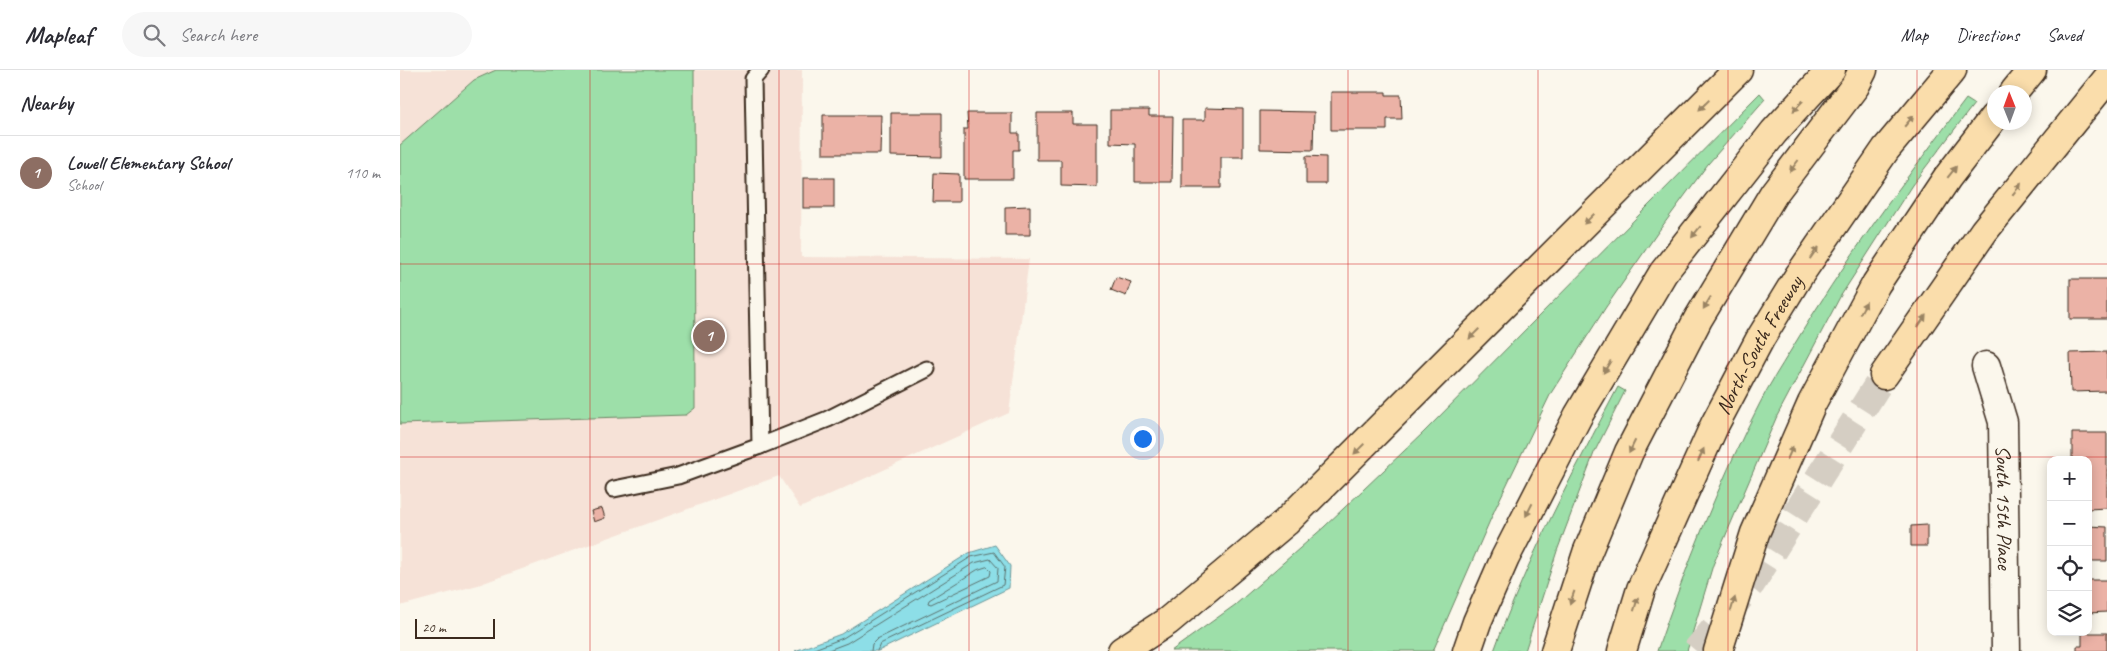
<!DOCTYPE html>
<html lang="en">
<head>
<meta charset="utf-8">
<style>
  body { margin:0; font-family:Caveat,sans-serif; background:#f7f7f7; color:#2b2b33 }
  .controls { position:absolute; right:15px; bottom:15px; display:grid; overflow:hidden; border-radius:10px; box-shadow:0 2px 12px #0003 }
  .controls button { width:45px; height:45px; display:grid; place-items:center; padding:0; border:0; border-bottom:1px solid #e1e1e2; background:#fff; color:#2b2b33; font:25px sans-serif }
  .compass { position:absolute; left:1587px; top:15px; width:45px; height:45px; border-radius:50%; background:#fff; box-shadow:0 2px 12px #0003; rotate:359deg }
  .scale { position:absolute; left:15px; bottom:12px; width:80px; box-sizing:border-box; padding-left:5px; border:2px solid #3b2a1e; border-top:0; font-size:14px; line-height:18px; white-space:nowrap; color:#3b2a1e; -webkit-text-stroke:4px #fbf7ec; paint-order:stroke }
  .you { position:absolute; left:742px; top:368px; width:18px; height:18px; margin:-12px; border:4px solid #fff; border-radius:50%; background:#1a73e8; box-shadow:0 0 0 8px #1a73e833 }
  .badge { display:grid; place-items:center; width:32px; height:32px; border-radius:50%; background:#1f6fb2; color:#fff; font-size:16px; font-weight:700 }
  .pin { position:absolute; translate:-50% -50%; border:2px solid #fff; box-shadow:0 1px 5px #0006 }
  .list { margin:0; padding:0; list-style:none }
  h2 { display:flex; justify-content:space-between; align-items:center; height:65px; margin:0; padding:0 20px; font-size:21px }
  h2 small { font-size:16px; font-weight:400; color:#7c7c81 }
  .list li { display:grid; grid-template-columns:32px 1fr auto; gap:15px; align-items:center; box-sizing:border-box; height:75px; padding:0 20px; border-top:1px solid #e1e1e2 }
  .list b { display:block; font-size:19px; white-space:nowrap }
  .list p { margin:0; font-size:16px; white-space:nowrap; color:#7c7c81 }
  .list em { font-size:16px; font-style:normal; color:#7c7c81 }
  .icon { flex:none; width:28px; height:28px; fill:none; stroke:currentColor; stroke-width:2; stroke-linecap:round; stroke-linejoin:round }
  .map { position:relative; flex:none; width:1707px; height:581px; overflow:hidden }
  header { display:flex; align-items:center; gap:30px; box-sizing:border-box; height:70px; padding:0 25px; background:#fff; border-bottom:1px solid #e1e1e2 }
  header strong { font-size:24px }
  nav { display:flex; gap:28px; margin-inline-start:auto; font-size:18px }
  .search { width:350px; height:45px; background:#f7f7f7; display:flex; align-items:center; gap:12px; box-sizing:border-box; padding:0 18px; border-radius:28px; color:#7c7c81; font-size:19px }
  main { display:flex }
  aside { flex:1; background:#fff }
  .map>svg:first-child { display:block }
  .built { fill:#f6e2d7 }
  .green { fill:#9ddfa9; stroke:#6c8464 }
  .water { fill:#8ddee7; stroke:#6c9697 }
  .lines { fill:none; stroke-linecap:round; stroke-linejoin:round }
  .shore { stroke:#5c726e; stroke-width:1 }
  .building { fill:#ebb2a6; stroke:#3b2a1e }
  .motorway-tunnel { stroke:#d5cec3; stroke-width:28; stroke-dasharray:28 14; stroke-linecap:butt }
  .service-casing { stroke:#3b2a1e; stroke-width:19 }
  .minor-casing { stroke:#3b2a1e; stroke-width:31 }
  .motorway-casing { stroke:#3b2a1e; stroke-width:31 }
  .service { stroke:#fbf7ec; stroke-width:15 }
  .minor { stroke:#fbf7ec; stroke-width:28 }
  .motorway { stroke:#faddab; stroke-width:28 }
  .oneway { fill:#9a8464 }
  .grid { fill:none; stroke:#d62828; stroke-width:1; stroke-opacity:0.55 }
  .labels { text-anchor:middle; stroke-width:4; stroke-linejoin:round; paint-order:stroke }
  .street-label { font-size:21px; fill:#3b2a1e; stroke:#fbf7ec }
</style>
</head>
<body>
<header>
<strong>Mapleaf</strong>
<div class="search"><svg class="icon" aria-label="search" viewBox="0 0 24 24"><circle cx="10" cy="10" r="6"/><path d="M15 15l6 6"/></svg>Search here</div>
<nav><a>Map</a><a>Directions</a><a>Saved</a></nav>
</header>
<main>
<aside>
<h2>Nearby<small></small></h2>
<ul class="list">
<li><span class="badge" style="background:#8d6e63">1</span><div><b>Lowell Elementary School</b><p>School</p></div><em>110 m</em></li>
</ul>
</aside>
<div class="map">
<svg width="1707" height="581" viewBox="0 0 1707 581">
  <rect width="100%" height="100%" fill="#fbf7ec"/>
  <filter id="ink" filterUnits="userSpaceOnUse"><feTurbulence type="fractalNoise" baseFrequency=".02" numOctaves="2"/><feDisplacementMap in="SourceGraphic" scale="10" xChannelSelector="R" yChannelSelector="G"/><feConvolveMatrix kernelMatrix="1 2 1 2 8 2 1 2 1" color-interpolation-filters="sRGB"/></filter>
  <g filter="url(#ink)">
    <path class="built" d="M0,0H402L401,187L629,189L609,343L400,438L379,406L78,515L0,536Z"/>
    <g class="green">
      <path d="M96,0H294L295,338L286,345L0,354V75L74,10Z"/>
      <path d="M1360,23L1365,29L1308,94L1258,162L1206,237L1151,323L1095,439L1033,581H771L835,535L924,457L1023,363Z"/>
      <path d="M1566,29L1574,34L1512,115L1440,227L1377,346L1313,495L1287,581H1257C1286,496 1319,412 1360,333C1369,315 1380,298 1391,280C1443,192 1504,111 1566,29Z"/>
      <path d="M1218,317L1225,321L1194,383L1157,481L1125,581H1094C1127,489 1173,403 1218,317Z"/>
    </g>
    <path class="water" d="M595,475L610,496L609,518L478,581H395L441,564L569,483Z"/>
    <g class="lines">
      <g class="shore">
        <path d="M587,497L591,501L590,506L531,534L528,533L529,530L577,500Z"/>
        <path d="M409,581L443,568L571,487L594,482L605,497L603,515L480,574L477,581"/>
        <path d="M426,581L447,573L574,493L590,489L598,498L597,511L477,569L472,574L471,581"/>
      </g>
    </g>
    <g class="building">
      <path d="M931,22H986V25H1001L1002,49H987V60H931Z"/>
      <path d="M805,38L843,39V87H821V118H782V50H805Z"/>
      <path d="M710,40H749V46H773L772,112H735V74L710,73Z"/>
      <path d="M860,41L914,42L913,80L860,79Z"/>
      <path d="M491,43H542V87L491,86Z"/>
      <path d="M567,43H612V63H619V80H613V109H564V59H568Z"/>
      <path d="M637,43H673V54H697V117L661,116V90H637Z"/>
      <path d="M423,45H481L480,84H423Z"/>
      <path d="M906,86L926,87V114H906Z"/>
      <path d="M534,103L559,104V132H533Z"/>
      <rect x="403" y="108" width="31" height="30"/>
      <path d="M630,136V165H605V137Z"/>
      <path d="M716,207L731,212L726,226L711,220Z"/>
      <rect x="1670" y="209" width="37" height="40"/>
      <path d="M1707,282V321L1671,322L1670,283Z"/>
      <path d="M1672,363H1707V438L1688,439V390H1672Z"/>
      <path d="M202,438L205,448L194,452L191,441Z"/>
      <path d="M1527,455V476H1511V456Z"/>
      <path d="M1688,456L1707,457V491H1688Z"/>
      <path d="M1688,510H1707V542L1688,543Z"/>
      <path d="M1682,563H1707V581H1677V576H1682Z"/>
    </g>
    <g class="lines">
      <path class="motorway-tunnel" d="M1296,581L1352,513L1484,305"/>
      <defs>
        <g id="service">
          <path d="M360,376L428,349L527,299"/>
          <path d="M214,419L278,406L360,376L353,9L361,0"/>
        </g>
        <g id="minor">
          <path id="s1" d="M1586,296L1603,352L1606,581"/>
        </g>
        <g id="motorway">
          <path d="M1614,22L1632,0"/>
          <path d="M1484,305L1584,161L1707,9"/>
          <path d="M722,581L768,551L886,452L1338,0"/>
          <path d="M1067,581L1077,552L1105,488L1178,346L1263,203L1374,62L1431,0"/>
          <path d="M1155,581L1187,483L1229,382L1298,249L1374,123L1455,16L1463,0"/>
          <path id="s2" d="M1222,581L1241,519L1315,354L1360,269L1398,207L1486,79L1552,0"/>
          <path d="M1318,581L1355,463L1412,333L1476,214L1547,108L1594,47"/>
        </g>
      </defs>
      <use href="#service" class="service-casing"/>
      <use href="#minor" class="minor-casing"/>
      <use href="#motorway" class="motorway-casing"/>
      <use href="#service" class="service"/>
      <use href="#minor" class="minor"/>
      <use href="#motorway" class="motorway"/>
    </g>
    <defs><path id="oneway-solid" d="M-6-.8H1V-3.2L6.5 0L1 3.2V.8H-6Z" transform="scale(1.25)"/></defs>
    <g class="oneway">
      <use href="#oneway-solid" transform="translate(1304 35) rotate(135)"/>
      <use href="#oneway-solid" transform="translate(1398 36) rotate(133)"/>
      <use href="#oneway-solid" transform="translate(1509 51) rotate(-50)"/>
      <use href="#oneway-solid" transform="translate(1394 96) rotate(127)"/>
      <use href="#oneway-solid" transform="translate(1552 102) rotate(-52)"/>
      <use href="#oneway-solid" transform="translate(1617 119) rotate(-52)"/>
      <use href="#oneway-solid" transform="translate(1189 149) rotate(135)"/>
      <use href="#oneway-solid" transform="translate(1296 162) rotate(128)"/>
      <use href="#oneway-solid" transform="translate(1414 183) rotate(-55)"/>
      <use href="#oneway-solid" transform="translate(1307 233) rotate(121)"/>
      <use href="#oneway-solid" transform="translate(1463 238) rotate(-62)"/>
      <use href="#oneway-solid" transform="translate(1522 251) rotate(-55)"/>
      <use href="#oneway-solid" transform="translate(1074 264) rotate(135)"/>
      <use href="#oneway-solid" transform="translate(1207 297) rotate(121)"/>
      <use href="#oneway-solid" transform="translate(1232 377) rotate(116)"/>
      <use href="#oneway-solid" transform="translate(959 379) rotate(135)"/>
      <use href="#oneway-solid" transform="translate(1390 383) rotate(-66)"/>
      <use href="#oneway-solid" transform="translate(1301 385) rotate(-66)"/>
      <use href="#oneway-solid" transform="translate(1129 440) rotate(117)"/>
      <use href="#oneway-solid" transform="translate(1172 528) rotate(109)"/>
      <use href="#oneway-solid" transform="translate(1236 534) rotate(-73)"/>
      <use href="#oneway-solid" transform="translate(1333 534) rotate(-73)"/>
    </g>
  </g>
  <path class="grid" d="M190,0V581M379,0V581M569,0V581M759,0V581M948,0V581M1138,0V581M1328,0V581M1517,0V581M0,194H1707M0,387H1707"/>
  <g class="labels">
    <g class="street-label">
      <text dy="7" stroke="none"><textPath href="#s2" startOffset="336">North-South Freeway</textPath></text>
      <text dy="7" stroke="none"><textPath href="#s1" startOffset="144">South 15th Place</textPath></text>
    </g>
  </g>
</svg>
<div class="controls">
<button>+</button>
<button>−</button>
<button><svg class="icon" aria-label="locate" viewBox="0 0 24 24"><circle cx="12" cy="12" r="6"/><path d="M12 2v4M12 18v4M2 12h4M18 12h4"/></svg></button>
<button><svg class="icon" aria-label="layers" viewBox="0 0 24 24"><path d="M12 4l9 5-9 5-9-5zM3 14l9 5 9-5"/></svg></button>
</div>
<svg class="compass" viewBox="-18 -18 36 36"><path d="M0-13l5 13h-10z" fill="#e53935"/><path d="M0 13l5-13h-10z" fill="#7c7c81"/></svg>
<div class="scale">20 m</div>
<div class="you"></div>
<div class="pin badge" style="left:309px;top:266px;background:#8d6e63">1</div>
</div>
</main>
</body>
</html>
